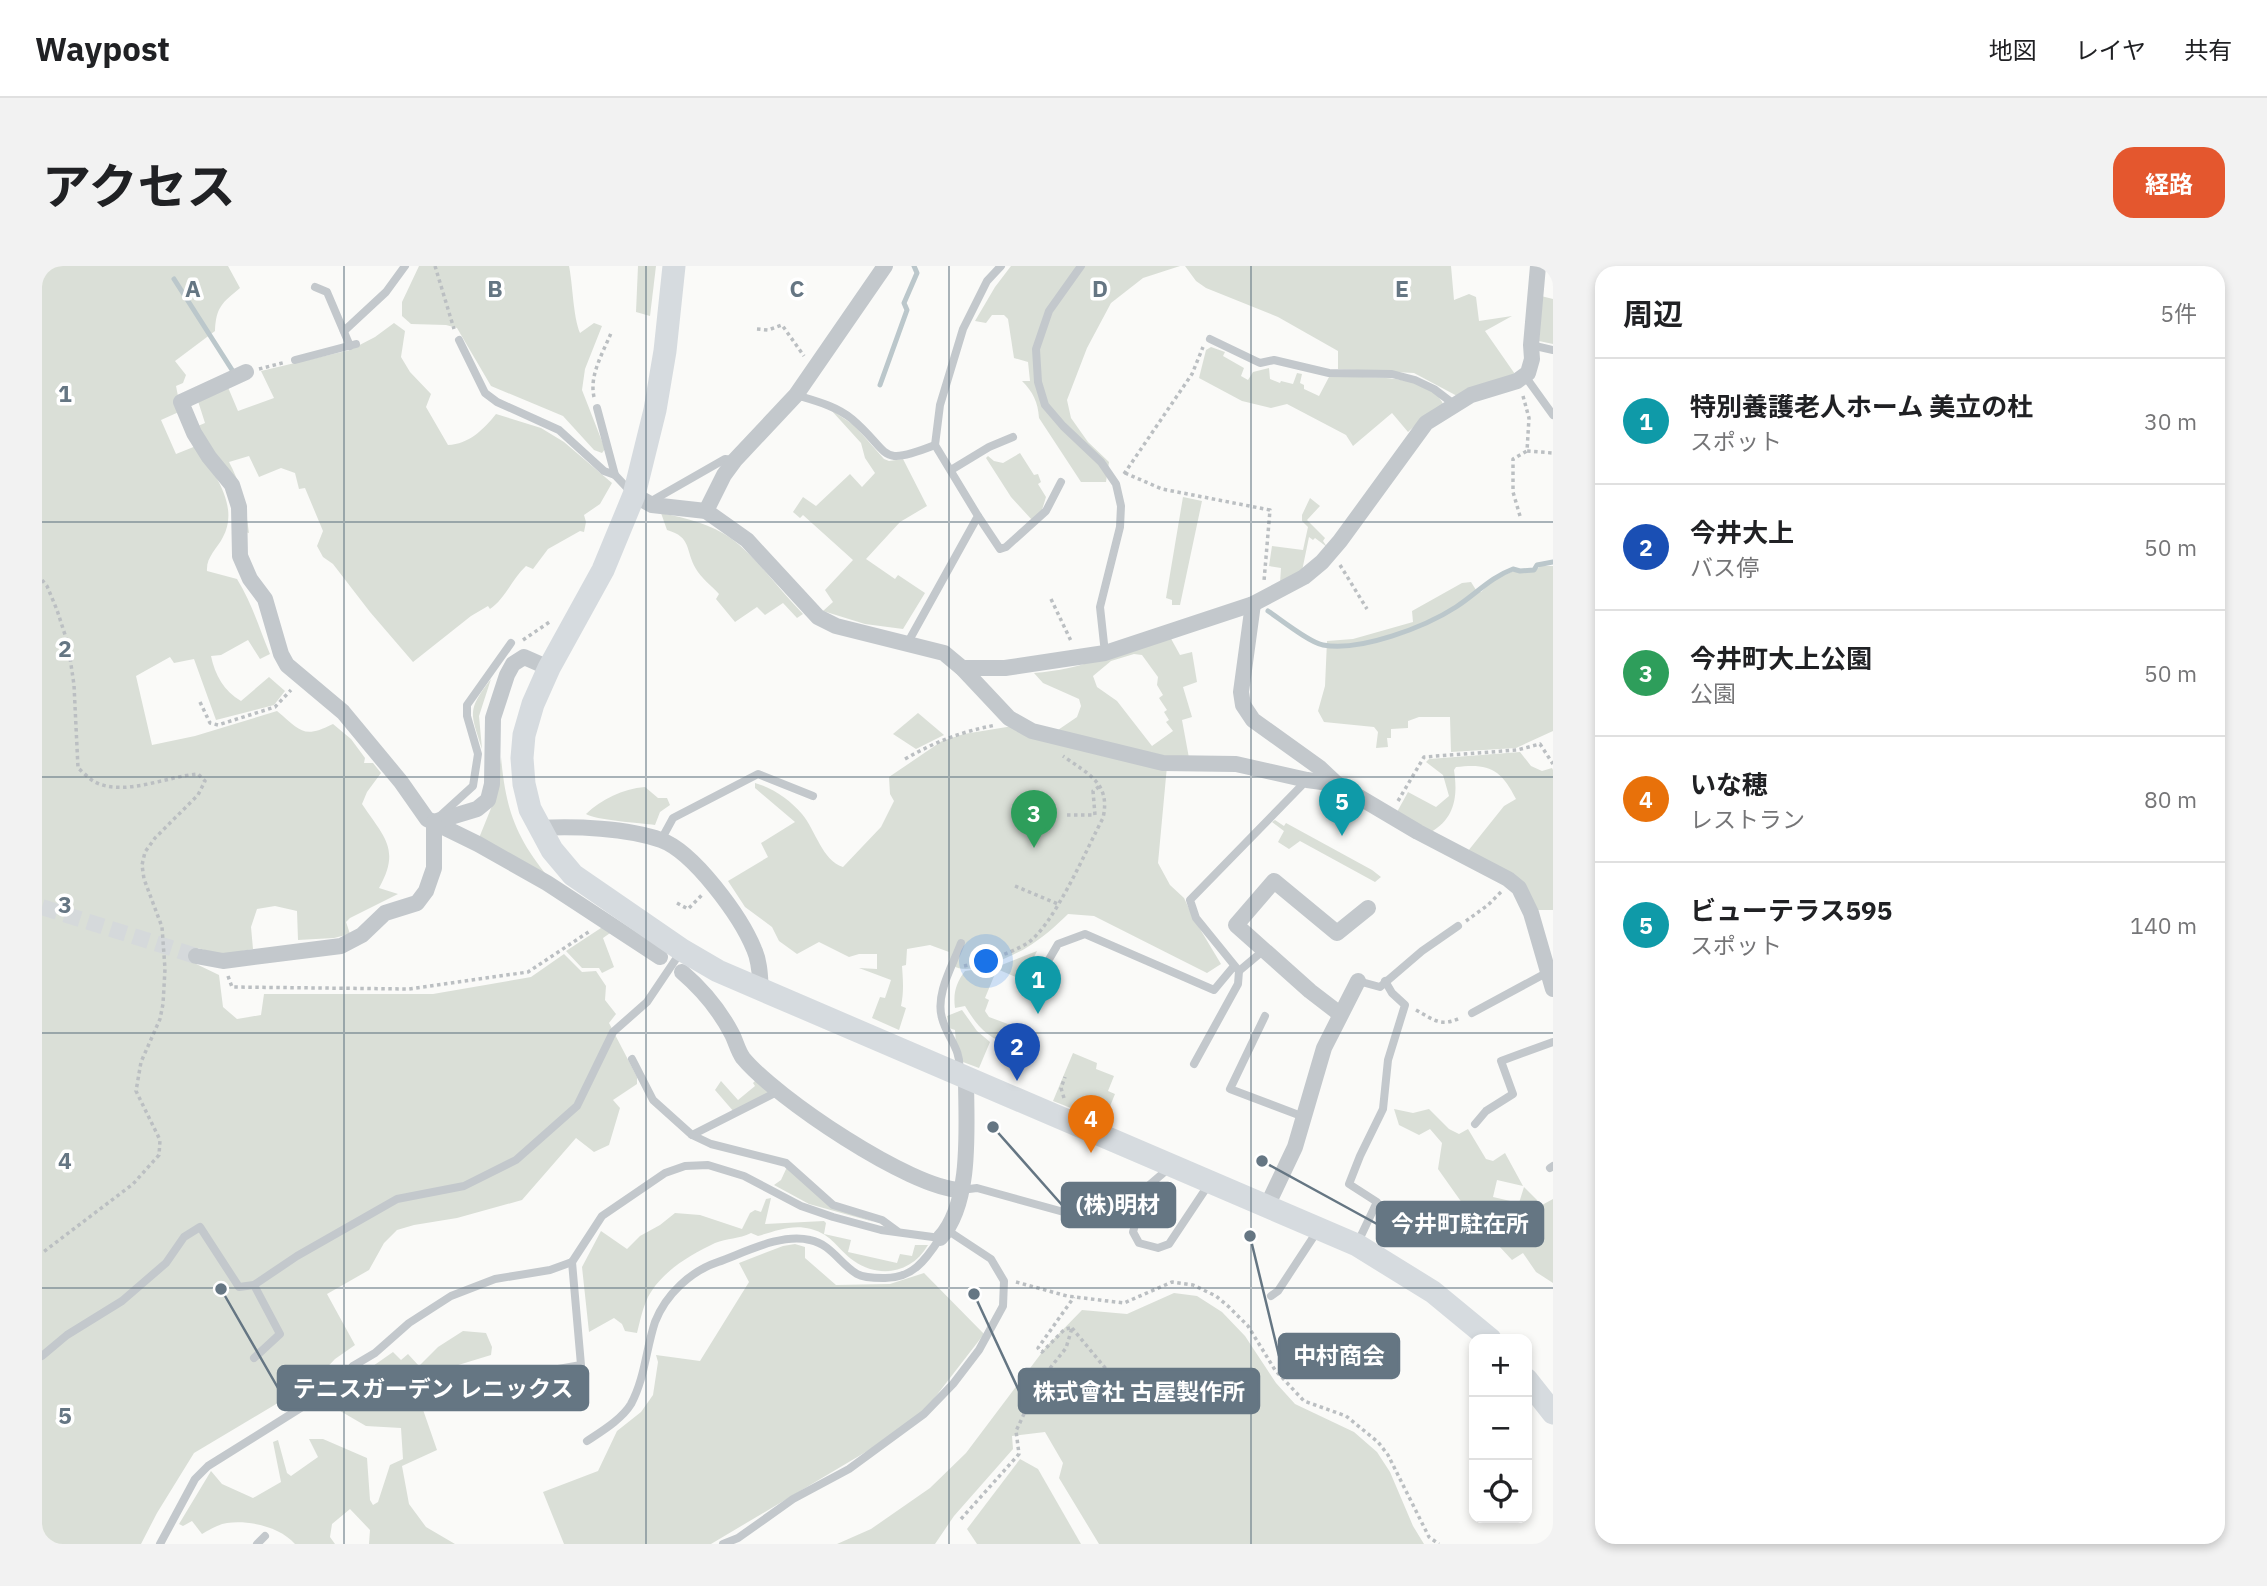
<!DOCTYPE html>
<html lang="ja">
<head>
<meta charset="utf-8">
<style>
  body { margin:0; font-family:"IBM Plex Sans","Noto Sans JP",sans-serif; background:#f2f2f2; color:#202124 }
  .controls { position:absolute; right:21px; bottom:21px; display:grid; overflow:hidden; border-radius:14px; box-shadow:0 4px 10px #0003 }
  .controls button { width:63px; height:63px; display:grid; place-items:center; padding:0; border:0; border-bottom:2px solid #e0e0e0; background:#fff; color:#202124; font:35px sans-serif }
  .you { position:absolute; left:945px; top:696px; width:24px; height:24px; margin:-18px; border:5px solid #fff; border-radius:50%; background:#1a73e8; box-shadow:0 0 0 10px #1a73e833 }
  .badge { display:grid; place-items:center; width:46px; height:46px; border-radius:50%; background:#e4572e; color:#fff; font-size:23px; font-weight:700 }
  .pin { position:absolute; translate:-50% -58px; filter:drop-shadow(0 2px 4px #0008) }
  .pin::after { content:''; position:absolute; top:37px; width:24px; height:21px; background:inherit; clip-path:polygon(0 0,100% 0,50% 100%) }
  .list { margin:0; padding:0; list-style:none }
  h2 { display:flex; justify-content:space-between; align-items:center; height:91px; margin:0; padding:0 28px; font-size:30px }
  h2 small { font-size:23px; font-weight:400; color:#757577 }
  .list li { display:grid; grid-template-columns:46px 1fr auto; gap:21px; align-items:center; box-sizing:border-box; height:126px; padding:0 28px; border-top:2px solid #e0e0e0 }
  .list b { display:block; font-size:26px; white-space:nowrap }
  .list p { margin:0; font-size:23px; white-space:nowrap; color:#757577 }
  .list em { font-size:23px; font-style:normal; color:#757577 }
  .icon { flex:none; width:38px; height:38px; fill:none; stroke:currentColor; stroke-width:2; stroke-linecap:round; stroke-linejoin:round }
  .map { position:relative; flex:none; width:1511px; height:1278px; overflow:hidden; border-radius:21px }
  header { display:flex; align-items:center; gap:42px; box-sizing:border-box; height:98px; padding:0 35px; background:#fff; border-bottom:2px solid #e0e0e0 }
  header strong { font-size:33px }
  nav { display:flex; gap:38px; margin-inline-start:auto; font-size:24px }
  .intro { display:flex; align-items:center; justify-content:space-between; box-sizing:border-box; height:168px; padding:0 42px }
  h1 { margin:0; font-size:49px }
  .button { padding:18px 32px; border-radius:21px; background:#e4572e; color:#fff; font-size:24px; font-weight:700 }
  main { display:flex; gap:42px; padding:0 42px }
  aside { flex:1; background:#fff; border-radius:21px; box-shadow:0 4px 10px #0003 }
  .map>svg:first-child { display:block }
  .green { fill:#dadfd7; fill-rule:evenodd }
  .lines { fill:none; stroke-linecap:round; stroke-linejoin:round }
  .stream { stroke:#bbc7cb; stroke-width:5 }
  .street-tunnel { stroke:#d5d9db; stroke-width:16; stroke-dasharray:16 8; stroke-linecap:butt }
  .path { stroke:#bbbfc2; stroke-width:3.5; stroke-dasharray:3.5 3.5; stroke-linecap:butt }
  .lane { stroke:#c3c8cc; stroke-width:8 }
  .street { stroke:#c3c8cc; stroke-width:16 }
  .secondary { stroke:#d6dbdf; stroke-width:23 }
  .grid { fill:none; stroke:#657683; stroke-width:2; stroke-opacity:0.55 }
  .grid-label { font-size:23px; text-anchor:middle; font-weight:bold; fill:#657683; stroke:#fff; stroke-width:7; stroke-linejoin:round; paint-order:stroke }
  .leader { fill:none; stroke:#657683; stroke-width:2.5 }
  .callout-dot { fill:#657683; stroke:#fff; stroke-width:2.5 }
  .callout { fill:#657683; stroke:#657683; stroke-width:2.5 }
  .callout-label { font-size:23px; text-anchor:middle; font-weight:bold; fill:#fff }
</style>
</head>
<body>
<header>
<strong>Waypost</strong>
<nav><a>地図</a><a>レイヤ</a><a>共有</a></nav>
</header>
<div class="intro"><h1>アクセス</h1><a class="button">経路</a></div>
<main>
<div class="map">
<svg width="1511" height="1278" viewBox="0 0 1511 1278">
  <rect width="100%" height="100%" fill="#fafaf8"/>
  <g class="green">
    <path d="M0,0H186L198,22C180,37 174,41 173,65L133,95L144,109L141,117L134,120L139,145L119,154L134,188L154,180C171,206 198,239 181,271C175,283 164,291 165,305L195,313C210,337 217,362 228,388L218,393L206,374L179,389L169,390C173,409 182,425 199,435L227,411L243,425L232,439L174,454L152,393L132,397L128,391L94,410L110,479L153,470L235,445C259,465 261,473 291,458L309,473L323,492L322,497H331L339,507L325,526L320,538C342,571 359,583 337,622L356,628L308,652L304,656L308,668L292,672L256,674L255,645L233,640L215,643L209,661L211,683L179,689L156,682L150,696L177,709L181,741L195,753L219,749L222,728H391L489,711L522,688L540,706L554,705L564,720L563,734L574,748L567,757L595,811V818L571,834L578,842L567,879L552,886L534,872L480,934L415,952L372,959L355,964L342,977L327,1004L285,1028L313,1079L293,1093L271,1116L152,1187L115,1247L99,1278H0Z"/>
    <path d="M377,0H527C531,20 531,50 538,67L552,57L560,60L543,103L540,124L563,183L560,187L552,184L521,150L449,120L415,62L404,59L369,58L360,50V36Z"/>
    <path d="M596,0H614L608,50L594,46Z"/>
    <path d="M969,0H1138L1101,12L1069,37L1045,82L1025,134L1029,152L1046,176L1067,196L1064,216H1039L997,152C996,136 991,126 980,115H988L986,96L972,92L966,53L962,49H950L944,57L933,55L953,21Z"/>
    <path d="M1143,0H1409L1412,34L1427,28L1434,31L1437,55L1470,50L1443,65L1475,111L1417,131L1372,107L1296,103V85L1236,51L1164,22L1154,15Z"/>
    <path d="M1499,30L1511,33V78L1497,75Z"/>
    <path d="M352,57L363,65L359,91L368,106L389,128L384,141L406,179C427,178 441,164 454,148L499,162L522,176L570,217L558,238L542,249L544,256L542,266L538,265L506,283L491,303L484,300C470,313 463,333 448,343L446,340L429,350L371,396L328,346L291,298L281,291L275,280L281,265L263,222L257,223L253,207L239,202L217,211L207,190L187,196C201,223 203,238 207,267L200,265L199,240L151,162L163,157L155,132L185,119L196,145L232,132L219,105L308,84L333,71Z"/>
    <path d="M1169,81L1183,86L1181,90L1202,102L1199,110L1206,114L1211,106L1227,102L1228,113L1238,117L1239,115L1251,118L1255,107L1260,108L1258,117L1262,119V123L1277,130L1287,111C1317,112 1389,105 1402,140L1378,155L1366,166L1350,147L1311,180L1304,169L1245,138L1229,142L1200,135L1157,112L1164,84Z"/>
    <path d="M789,144L812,159L842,193L847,195L861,193L885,240L858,256L824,293L853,313L856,309L883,327L861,363L823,358L781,345L791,336L783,324L811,294L761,249L758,252L751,246L761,231L774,240L808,208L820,221L833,207L823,192L819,177Z"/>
    <path d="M978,187L992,209L996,208L999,216L996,218L1004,231L1000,244L990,254L969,231L944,192L946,190L952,195L961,197Z"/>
    <path d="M1141,231L1160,235L1138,339H1130V334L1124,332Z"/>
    <path d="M1268,232L1278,240L1265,254L1283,272L1281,275L1285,281L1273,272L1271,274L1267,271L1260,305L1238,317L1239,302L1227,300L1230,280L1261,284L1266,261L1260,255V249Z"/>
    <path d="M619,247C644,252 669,258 690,273C717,294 737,324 761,348L755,352L741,337L723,349L715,341L693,356L674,333L677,328C670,320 659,312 654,303C643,284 650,271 625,264Z"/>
    <path d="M1499,300H1511V465L1474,482L1409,486L1408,451H1377L1366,455V462L1349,463V472H1345L1346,481L1334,482L1336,466L1332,461L1282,456L1276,445L1283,420L1285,375L1311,373L1371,356L1370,345L1420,317L1429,316L1434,324L1439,326L1452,313L1472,305C1482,308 1490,307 1499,300Z"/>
    <path d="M1127,369L1138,389L1150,386L1155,416L1141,421L1150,451L1140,454L1147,492L1121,494L1016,464L1035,451L1039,440L1037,433L1001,417L992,407C1039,404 1083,384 1127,369ZM1092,388L1100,389L1116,411L1115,419L1121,429L1117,432L1125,444L1122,446L1127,454L1124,456L1131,465L1110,480L1075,435L1055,421L1051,410L1069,395Z"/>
    <path d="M449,413L437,450L440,483C429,447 424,445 449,413Z"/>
    <path d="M876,447L902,469L874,483L851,468Z"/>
    <path d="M971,460L1125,500L1116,597L1128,619L1142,632L1152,653L1179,698L1165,707L1052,650L1026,648C1014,660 999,673 984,682C969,691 904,722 907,686L888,679L865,683L864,699L860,700C861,714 862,726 859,740L864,742L857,764L830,752L838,731L843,732L849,714L817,702L835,703V688H817L807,691L777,676L755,688L737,675L730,661L703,641L686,615L726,591L719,577L753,556L713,522V517C731,522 748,534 760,548C774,565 780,594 801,601L839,561L852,535L848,528L847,511L900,475L922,468Z"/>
    <path d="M1478,486L1489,500L1500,505L1510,502L1511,504V644H1494L1426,585L1462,540L1474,533C1459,503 1447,497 1414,501L1412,504C1416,530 1413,552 1389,566L1355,546L1366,526L1394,541L1407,530L1401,509L1384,496L1387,493Z"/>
    <path d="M459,491C464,547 475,574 512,618L437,572L454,530Z"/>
    <path d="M603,521L616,532H625L628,539L618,546L613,559C599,557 552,554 544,548C560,533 580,523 603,521Z"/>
    <path d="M1233,554L1242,560L1244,557L1330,604L1339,611L1333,616L1258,575L1247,583L1236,576L1242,565L1230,556Z"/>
    <path d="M562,660L571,665L561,672L572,701L560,707L557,702H540L524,685Z"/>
    <path d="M995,685L981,714L955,703L943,732L947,734L943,745L947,751L977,762L969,779C946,773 935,760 923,740L913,742C911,727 914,717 923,705L957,700Z"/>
    <path d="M920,744L935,765L948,776L937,802L921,796L914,778L913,764L907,762L905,750Z"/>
    <path d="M1031,787L1055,797L1054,803L1072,810L1066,825L1073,828L1062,855L1011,835Z"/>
    <path d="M718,810L733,824L692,846L673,824L679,815L696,834L713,820L711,817Z"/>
    <path d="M1352,843L1371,847L1387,843L1407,863L1417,868L1426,863L1444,893L1451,895L1463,887L1481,920L1455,914L1451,931L1477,937L1482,921L1500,939L1511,933V1017L1494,1006L1481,987L1470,994L1430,951L1396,903L1400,877L1388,863L1377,869L1357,859Z"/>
    <path d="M745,901L789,940L832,956L767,938L732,919L739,914Z"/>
    <path d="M729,932L723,958L782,955L784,957L782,968L809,974L806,986L855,997L858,988L870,990L873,979H886C870,1007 838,1013 812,995C795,983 791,969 769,963C750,958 734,965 716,970L709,967C697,973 685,972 673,977C648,989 620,1005 606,1031C601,1041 598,1055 595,1067L583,1065L580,1058L572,1052L547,1066L540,1001L559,965L585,983L598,970L618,959L633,947L658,949L700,963L708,947L713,944L719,946L724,933Z"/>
    <path d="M753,978L763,981V992L794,1019L848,1018L882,1007L942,1068L884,1143L827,1184L669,1278H522L501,1226L556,1205L575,1165L599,1146L611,1129L616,1096L614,1089L658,1095L707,1016L697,997L741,980Z"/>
    <path d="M1132,1027L1155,1030L1180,1046L1203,1070L1234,1117L1253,1138L1312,1166L1335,1186L1348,1206L1371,1260L1382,1278H1057L1017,1212L1021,1197L1003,1166L970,1170L971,1183L912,1250L893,1278H795L829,1263L888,1222L924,1187L1004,1081L1040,1044L1085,1048Z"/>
    <path d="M421,1065L444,1067L450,1081L449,1089L413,1100L416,1117L378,1135L395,1184L360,1200L367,1238L384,1261L413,1278H327L328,1264L308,1243L290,1258L288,1271L293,1278H253C238,1261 208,1254 185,1257C177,1258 167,1264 160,1268L150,1255L141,1260L137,1258L169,1205L180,1218L211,1232L239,1216L231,1176L236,1174L245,1207L249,1210L276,1191L267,1173H281L325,1192L328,1234L331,1239L336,1236L348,1199L361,1193L359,1162L324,1160L281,1135L351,1086L359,1094L366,1088L377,1100L396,1081Z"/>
    <path d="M978,1193L996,1203L1039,1278H935L925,1263Z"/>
  </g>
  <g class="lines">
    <g class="stream">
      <path d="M132,13L192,107"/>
      <path d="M838,119L865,44L862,37L875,7L872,0"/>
      <path d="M1226,345C1238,353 1268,377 1281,379C1318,386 1383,361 1414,341C1434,328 1449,311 1471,303L1478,305L1492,304L1495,299L1511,296"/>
    </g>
    <path class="street-tunnel" d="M0,641L154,690"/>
    <g class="path">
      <path d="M393,0L412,63"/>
      <path d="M715,63L726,64L740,59L762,90"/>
      <path d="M217,103L244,96"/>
      <path d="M1481,130L1487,152L1485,185L1511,187"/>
      <path d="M552,131C547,109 561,87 569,67"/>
      <path d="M1083,207L1120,223L1228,244L1222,315"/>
      <path d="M1082,208L1150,108L1161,81"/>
      <path d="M1478,250L1471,226V193L1485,185"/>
      <path d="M1298,299L1325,343"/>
      <path d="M0,314L5,320L15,344L26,378L32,419L36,502C41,506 47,513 53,516C82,531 126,510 156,508L163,515L156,529L113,572L103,586L100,599L102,613L120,661L123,703L121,738L118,753L99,796L94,825L118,874L117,889L91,918L0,987"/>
      <path d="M1009,333L1029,375"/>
      <path d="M481,374L509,355"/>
      <path d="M158,436L168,457L176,459L233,441L249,424"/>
      <path d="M863,493C895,475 918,466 954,459"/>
      <path d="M1356,535L1382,491L1475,484L1498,478L1511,498"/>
      <path d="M1025,549H1053L1051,525L1058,520"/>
      <path d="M973,620L1016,638"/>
      <path d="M635,637L646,643L660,629"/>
      <path d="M1424,655L1446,639L1459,626"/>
      <path d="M922,700C943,695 965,689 984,678C1011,662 1045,582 1061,552C1069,517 1046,508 1021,490"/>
      <path d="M186,710L190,721L367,723L486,706L548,665"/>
      <path d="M1374,744C1392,754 1399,761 1418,752"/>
      <path d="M1022,832L1019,822L1023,811"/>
      <path d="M974,1016L1025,1030L1082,1037L1130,1016L1151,1019L1174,1030L1187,1041L1206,1060L1233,1104L1262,1135L1304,1150L1336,1176L1346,1189L1387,1271L1397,1278"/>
      <path d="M1028,1062L1023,1063L1000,1086L996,1082L1032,1031"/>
      <path d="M1030,1062L1064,1103"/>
      <path d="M919,1253L977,1188L974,1165L997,1116L1024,1082L1030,1062"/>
    </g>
    <g class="lane">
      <path d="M1039,0L1007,45L994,83L996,116L1003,139L1021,160L1059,196L1074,218L1079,240L1078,261L1058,341L1063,387"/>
      <path d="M273,21L285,26L308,80"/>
      <path d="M302,65L344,26L363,0"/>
      <path d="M1168,73L1218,97L1232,94L1287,107L1350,108L1373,114L1392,123L1413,139"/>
      <path d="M417,74L443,127L455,136L517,164L562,205L573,209L589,226"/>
      <path d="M1489,79L1511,84"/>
      <path d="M253,94L314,78"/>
      <path d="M1483,110L1511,149"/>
      <path d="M754,129C774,135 794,140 810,153C850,187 835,202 893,179"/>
      <path d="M555,142L573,209"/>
      <path d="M909,204L947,181L971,171"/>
      <path d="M606,237L683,193L693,194"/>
      <path d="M936,250L958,283L964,281L1004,245L1019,216"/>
      <path d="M865,378L936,250L893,179L898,139L921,63L945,15L959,0"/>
      <path d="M398,550L431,520L436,488L425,450V439L469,377"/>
      <path d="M619,574L631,552L716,508L771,530"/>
      <path d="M1197,705L1222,684"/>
      <path d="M995,714L1016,678L1043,668L1172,724L1192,700"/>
      <path d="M1316,715L1338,721L1380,685L1416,660"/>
      <path d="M1430,747L1506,706"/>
      <path d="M1223,750L1188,823L1262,851"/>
      <path d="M590,793L611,834L650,869L737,825"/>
      <path d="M1152,798L1196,718L1197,705L1154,652L1148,634L1265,514"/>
      <path d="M917,805C920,783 905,772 900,752C893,728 911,699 919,677"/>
      <path d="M1433,858L1444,845L1471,828L1459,795L1511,776"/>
      <path d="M650,869L669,878L744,897L791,939L840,954L855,965"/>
      <path d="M1508,902L1511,900"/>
      <path d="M919,924L935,922L1058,956L1070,951L1126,903"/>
      <path d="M1095,930V952L1091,966L1097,977L1116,982L1127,978L1167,918"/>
      <path d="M1316,976L1335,936L1307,918L1318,890L1341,843L1346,794L1363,739L1350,727L1343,715"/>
      <path d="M1229,1030L1236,1025L1276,964"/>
      <path d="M0,1090L25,1069L80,1035L124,997L142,971L158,961L197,1021L212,1019"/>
      <path d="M212,1092L238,1068L212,1019L255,990L355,933L422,920L474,894L535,840L571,766L605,736L638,687"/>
      <path d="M471,1111L539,1099L530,996"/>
      <path d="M118,1278L153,1213L166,1200L292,1121L311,1100L333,1087L367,1057L409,1030L453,1013L508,1004L530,996L560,950L623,907L643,900L666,899L702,910L759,940L791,951L839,964L898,972C883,995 870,1013 841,1012C833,1012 822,1012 815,1008C798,998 789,978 768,974C739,967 704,986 676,996C649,1005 624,1028 613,1056C604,1083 603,1112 589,1138C580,1153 560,1165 545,1175"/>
      <path d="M215,1278L223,1270"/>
      <path d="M681,1278L696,1272L751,1233L807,1203L882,1148L911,1118L937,1084L961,1040L962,1015L949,993L905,964"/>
    </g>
    <g class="street">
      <path d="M204,106L139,136L152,167L167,191L190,219L197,241L198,290L208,313L223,333L239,388L245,399L301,446L359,516L385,553L436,578L505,617L618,691"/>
      <path d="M592,229L610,239L664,245L705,274L776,351L794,360L902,387L920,402L967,452L990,465L1121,497L1194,498L1265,514L1295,518"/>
      <path d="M664,245L682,209L693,194L754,129L843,0"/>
      <path d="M1211,338L1199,426L1201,439L1211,454L1278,502L1295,518L1376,566L1466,613L1477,622L1489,647L1511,723"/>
      <path d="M920,402H963L1063,387L1211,338L1262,311L1280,296L1298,275L1384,157L1429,129L1475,115L1486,107L1490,93L1489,79L1496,0"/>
      <path d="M392,556L435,543L446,534L450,518L451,452L465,409L471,398L482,391L507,402"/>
      <path d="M497,562C533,560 585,562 619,574C652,586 699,651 712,683C718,696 718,711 719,725"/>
      <path d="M154,690L181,695L299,680L320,669L343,647L375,637L384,625L392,602V556"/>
      <path d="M640,706C661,724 677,743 690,768C694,776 696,785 701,792C733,831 869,923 919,924"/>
      <path d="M1298,748L1268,725L1194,659L1232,615L1295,667L1326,642"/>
      <path d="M1225,940L1253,881L1282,782L1316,715"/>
      <path d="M898,972C931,936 924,858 924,812"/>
    </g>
    <g class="secondary">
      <path d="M632,0L623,85L613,144L592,229L561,304L507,402L491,438L482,469L480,492L482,518L488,543L510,584L531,609L640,684L676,705L1315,979L1391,1026L1448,1073"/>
      <path d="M1485,1114L1511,1147"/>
    </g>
  </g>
  <path class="grid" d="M302,0V1278M604,0V1278M907,0V1278M1209,0V1278M0,256H1511M0,511H1511M0,767H1511M0,1022H1511"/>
  <g class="grid-label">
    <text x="151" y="31">A</text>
    <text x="453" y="31">B</text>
    <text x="755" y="31">C</text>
    <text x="1058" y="31">D</text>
    <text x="1360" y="31">E</text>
    <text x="23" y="136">1</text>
    <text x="23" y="391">2</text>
    <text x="23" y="647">3</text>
    <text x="23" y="903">4</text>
    <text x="23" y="1158">5</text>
  </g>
  <path class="leader" d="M951 861L1020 939M1220 895L1335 958M1208 970L1237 1090M179 1023L236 1122M932 1028L977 1125"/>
  <g class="callout-dot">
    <circle cx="951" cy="861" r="7"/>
    <circle cx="1220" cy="895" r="7"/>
    <circle cx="1208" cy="970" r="7"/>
    <circle cx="179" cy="1023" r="7"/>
    <circle cx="932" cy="1028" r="7"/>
  </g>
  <g class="callout">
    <rect x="1020" y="917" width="113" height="44" rx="7"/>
    <rect x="1335" y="936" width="166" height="44" rx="7"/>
    <rect x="1237" y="1068" width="120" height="44" rx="7"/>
    <rect x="236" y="1100" width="310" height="44" rx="7"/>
    <rect x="977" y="1103" width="240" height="44" rx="7"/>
  </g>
  <g class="callout-label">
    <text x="1076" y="947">(株)明材</text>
    <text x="1418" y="966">今井町駐在所</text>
    <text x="1297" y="1098">中村商会</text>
    <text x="391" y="1131">テニスガーデン レニックス</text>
    <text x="1097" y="1134">株式會社 古屋製作所</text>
  </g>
</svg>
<div class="controls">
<button>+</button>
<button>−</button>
<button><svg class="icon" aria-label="locate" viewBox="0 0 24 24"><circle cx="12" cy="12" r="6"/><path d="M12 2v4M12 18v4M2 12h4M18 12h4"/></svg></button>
</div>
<div class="you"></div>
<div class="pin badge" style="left:996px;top:748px;background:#0f9aa8">1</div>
<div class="pin badge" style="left:975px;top:815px;background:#1a4fb4">2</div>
<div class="pin badge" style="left:992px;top:582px;background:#2e9e5b">3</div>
<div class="pin badge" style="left:1049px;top:887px;background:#e8710a">4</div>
<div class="pin badge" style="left:1300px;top:570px;background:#0f9aa8">5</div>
</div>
<aside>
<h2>周辺<small>5件</small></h2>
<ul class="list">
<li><span class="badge" style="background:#0f9aa8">1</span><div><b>特別養護老人ホーム 美立の杜</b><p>スポット</p></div><em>30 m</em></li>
<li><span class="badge" style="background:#1a4fb4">2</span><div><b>今井大上</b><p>バス停</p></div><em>50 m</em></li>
<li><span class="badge" style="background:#2e9e5b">3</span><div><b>今井町大上公園</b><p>公園</p></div><em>50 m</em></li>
<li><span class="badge" style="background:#e8710a">4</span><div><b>いな穂</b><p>レストラン</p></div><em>80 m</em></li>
<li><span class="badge" style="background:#0f9aa8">5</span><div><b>ビューテラス595</b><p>スポット</p></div><em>140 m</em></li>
</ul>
</aside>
</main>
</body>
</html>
